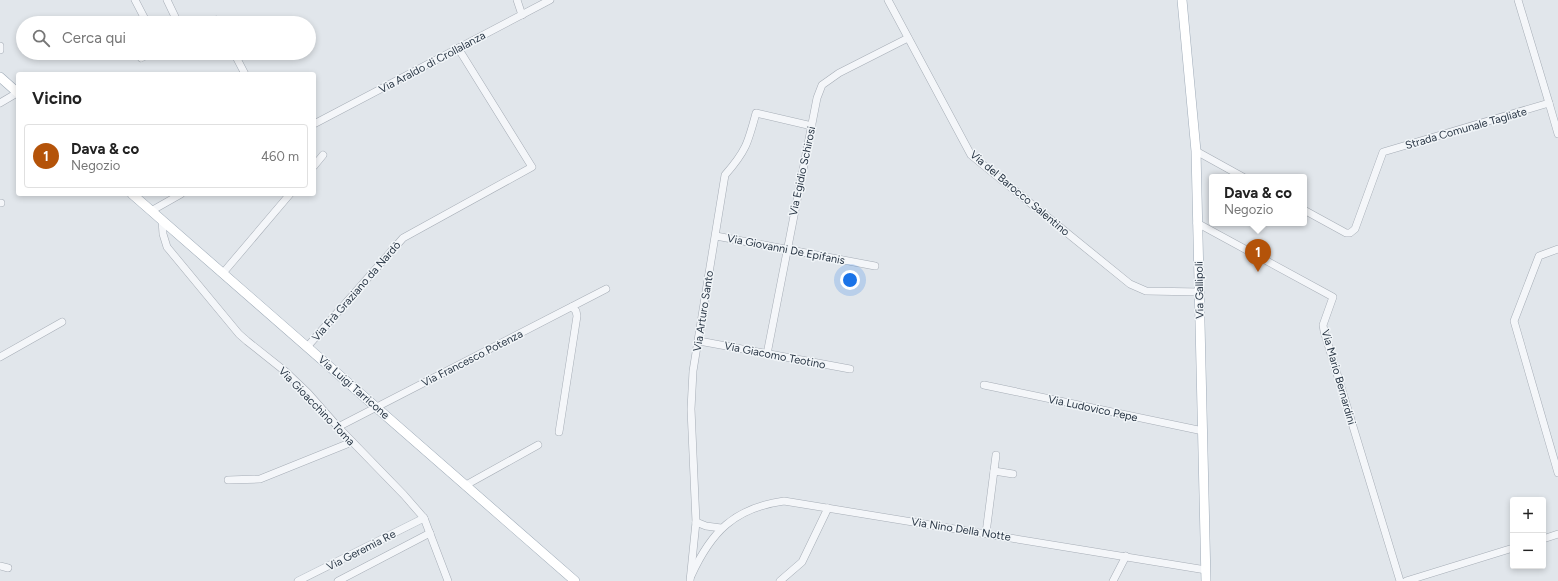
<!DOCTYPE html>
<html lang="it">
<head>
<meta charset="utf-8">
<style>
  body { margin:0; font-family:Figtree,sans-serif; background:#f2f2f2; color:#222 }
  .controls { position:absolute; right:12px; bottom:12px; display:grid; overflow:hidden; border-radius:4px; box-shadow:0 2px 6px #0003 }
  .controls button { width:36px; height:36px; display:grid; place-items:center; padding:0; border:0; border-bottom:1px solid #e0e0e0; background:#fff; color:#222; font:20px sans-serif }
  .you { position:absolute; left:850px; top:280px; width:14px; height:14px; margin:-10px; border:3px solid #fff; border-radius:50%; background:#1a73e8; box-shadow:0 0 0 6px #1a73e833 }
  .badge { display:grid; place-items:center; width:26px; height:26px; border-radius:50%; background:#b45309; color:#fff; font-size:13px; font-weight:700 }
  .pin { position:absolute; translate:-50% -33px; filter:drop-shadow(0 1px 2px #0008) }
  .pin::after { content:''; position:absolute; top:21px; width:14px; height:12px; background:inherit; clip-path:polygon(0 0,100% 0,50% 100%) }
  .popup { position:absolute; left:1209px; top:174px; width:98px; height:52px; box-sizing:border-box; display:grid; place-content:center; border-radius:4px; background:#fff; filter:drop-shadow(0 1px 3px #0005); font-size:13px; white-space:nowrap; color:#767676 }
  .popup b { font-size:15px; color:#222 }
  .popup::after { content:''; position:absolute; left:50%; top:100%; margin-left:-8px; border:8px solid transparent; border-top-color:#fff }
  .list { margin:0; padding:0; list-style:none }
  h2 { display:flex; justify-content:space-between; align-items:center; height:52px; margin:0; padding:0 16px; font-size:17px }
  h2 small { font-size:13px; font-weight:400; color:#767676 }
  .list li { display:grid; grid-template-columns:26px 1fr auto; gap:12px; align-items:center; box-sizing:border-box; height:64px; margin:0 8px 8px; padding:0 8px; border:1px solid #e0e0e0; border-radius:4px }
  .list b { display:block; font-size:15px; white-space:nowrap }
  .list p { margin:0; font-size:13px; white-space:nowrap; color:#767676 }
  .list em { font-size:13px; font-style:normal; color:#767676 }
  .icon { flex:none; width:22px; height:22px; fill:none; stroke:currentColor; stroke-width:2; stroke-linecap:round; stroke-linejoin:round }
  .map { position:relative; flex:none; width:1558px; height:581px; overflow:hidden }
  .search { position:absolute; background:#fff; box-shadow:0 2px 6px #0003; left:16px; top:16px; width:300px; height:44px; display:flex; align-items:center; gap:10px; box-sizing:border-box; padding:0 14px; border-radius:22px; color:#767676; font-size:15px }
  .panel { position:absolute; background:#fff; box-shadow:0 2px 6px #0003; left:16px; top:72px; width:300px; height:124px; border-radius:4px }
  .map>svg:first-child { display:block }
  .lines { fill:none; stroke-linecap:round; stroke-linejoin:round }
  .minor-casing { stroke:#a6adb6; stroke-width:8 }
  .major-casing { stroke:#9fabb8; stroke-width:10 }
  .minor { stroke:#f4f6f9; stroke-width:7 }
  .major { stroke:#fff; stroke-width:9 }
  .labels { text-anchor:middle; stroke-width:3; stroke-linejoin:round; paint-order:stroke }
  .street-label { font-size:11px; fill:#283544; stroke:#f1f5f8 }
</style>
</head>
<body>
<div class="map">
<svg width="1558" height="581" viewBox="0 0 1558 581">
  <rect width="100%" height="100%" fill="#e1e6eb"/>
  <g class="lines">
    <defs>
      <g id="minor">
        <path d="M135,0L147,23"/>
        <path d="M167,0L178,23"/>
        <path d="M517,0L522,15"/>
        <path d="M888,0L971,155L1130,284L1146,291L1200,292"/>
        <path d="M1518,0L1549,103"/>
        <path d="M210,23L216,20L218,23"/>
        <path d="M0,46V50"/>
        <path d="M234,53L245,74"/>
        <path d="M141,58L151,53"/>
        <path d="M0,103L17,93"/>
        <path d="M314,124L550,0"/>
        <path d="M1196,151L1243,177"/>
        <path d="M314,166L323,155"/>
        <path d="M0,203H1"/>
        <path d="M1304,210L1346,233H1350L1355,229L1383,152L1549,103L1558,134"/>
        <path d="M151,211L181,194"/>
        <path d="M162,220L163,234L167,247L239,334L247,341L286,372L308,393L338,427L404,495L424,518L448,581"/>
        <path d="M1197,223L1333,297L1323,325L1324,331L1400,581"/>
        <path d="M716,236L875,266"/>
        <path d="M1558,249L1539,256L1514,321L1558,473"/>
        <path d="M223,273L290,194"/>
        <path d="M699,341L850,369"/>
        <path d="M307,347L403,238L532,167L458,48"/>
        <path d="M767,354L817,98L822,85L839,73L908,38"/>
        <path d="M0,357L62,322"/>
        <path d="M984,385L1203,431"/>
        <path d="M338,427L606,289"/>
        <path d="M559,432L577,316L576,311L572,307"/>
        <path d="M994,471L1013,474"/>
        <path d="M228,480L260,479L352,442"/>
        <path d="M466,485L538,445"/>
        <path d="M696,522L706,526L721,528"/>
        <path d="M986,533L996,455"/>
        <path d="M1543,539L1558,534"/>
        <path d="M0,566L8,568"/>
        <path d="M691,576C711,532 734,508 784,501L1206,570"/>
        <path d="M298,581L424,518"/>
        <path d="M338,581L430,533"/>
        <path d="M690,581L696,522L691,409L693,371L725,175C746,151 748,143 756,113L812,126"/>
        <path d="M780,581L802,562L828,508"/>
        <path d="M1113,581L1126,556"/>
        <path d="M1406,581L1513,548"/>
      </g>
      <g id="major">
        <path d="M1182,0L1196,151L1206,581"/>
        <path d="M0,77L18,93"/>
        <path d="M132,194L575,581"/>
      </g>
    </defs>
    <use href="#minor" class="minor-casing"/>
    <use href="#major" class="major-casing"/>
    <use href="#minor" class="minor"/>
    <use href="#major" class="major"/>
  </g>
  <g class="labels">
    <g class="street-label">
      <text transform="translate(432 62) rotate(-28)" y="4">Via Araldo di Crollalanza</text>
      <text transform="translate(1466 128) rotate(-16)" y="4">Strada Comunale Tagliate</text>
      <text transform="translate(802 171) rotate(-78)" y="4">Via Egidio Schirosi</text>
      <text transform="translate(1020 193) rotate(40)" y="4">Via del Barocco Salentino</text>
      <text transform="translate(786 249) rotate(11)" y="4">Via Giovanni De Epifanis</text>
      <text transform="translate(1199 290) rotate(-91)" y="4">Via Gallipoli</text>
      <text transform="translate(356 291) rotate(-49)" y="4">Via Frà Graziano da Nardò</text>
      <text transform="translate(703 311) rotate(-81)" y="4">Via Arturo Santo</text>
      <text transform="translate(775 355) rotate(11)" y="4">Via Giacomo Teotino</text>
      <text transform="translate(472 358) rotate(-27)" y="4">Via Francesco Potenza</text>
      <text transform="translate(1339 377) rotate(74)" y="4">Via Mario Bernardini</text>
      <text transform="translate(354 387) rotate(41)" y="4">Via Luigi Tarricone</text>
      <text transform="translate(317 406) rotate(46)" y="4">Via Gioacchino Toma</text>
      <text transform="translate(1093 408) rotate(12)" y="4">Via Ludovico Pepe</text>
      <text transform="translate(961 529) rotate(9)" y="4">Via Nino Della Notte</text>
      <text transform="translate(361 550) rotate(-27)" y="4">Via Geremia Re</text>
    </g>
  </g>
</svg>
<div class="controls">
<button>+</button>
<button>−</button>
</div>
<div class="you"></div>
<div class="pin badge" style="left:1258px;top:272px">1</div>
<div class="popup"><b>Dava &amp; co</b>Negozio</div>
<div class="search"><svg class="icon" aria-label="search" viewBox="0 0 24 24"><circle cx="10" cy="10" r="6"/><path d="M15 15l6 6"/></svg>Cerca qui</div>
<section class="panel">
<h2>Vicino<small></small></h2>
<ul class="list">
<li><span class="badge">1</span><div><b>Dava &amp; co</b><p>Negozio</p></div><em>460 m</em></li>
</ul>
</section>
</div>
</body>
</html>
